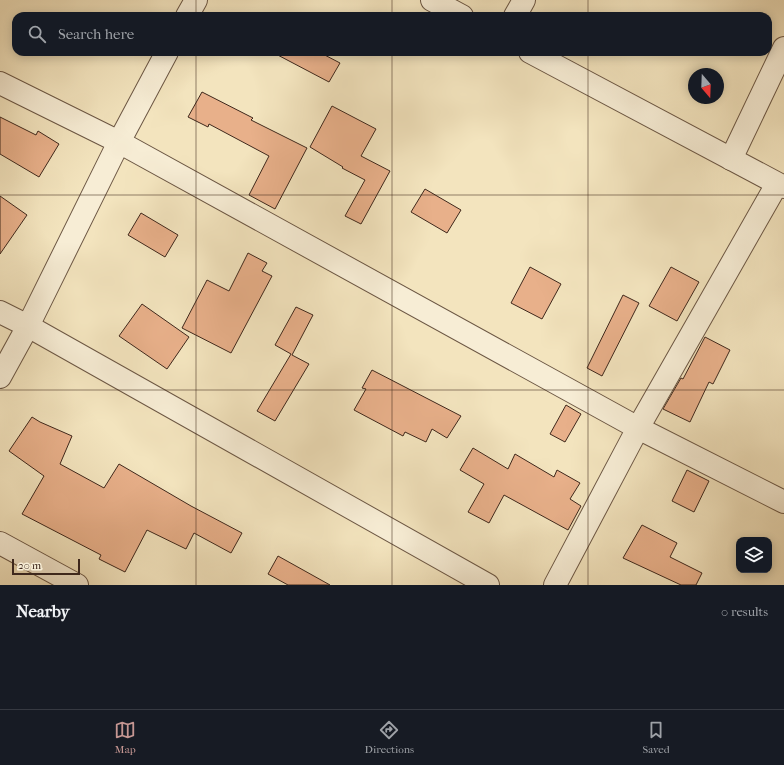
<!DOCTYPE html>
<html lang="en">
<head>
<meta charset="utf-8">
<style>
  body { margin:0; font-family:"IM FELL French Canon",serif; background:#20242c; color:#f1f3f6 }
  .controls { position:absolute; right:12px; bottom:12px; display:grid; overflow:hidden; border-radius:8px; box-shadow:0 2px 10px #0003 }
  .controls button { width:36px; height:36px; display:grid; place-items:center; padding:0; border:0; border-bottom:1px solid #363941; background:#171b24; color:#f1f3f6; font:20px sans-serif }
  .compass { position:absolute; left:688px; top:68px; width:36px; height:36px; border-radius:50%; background:#171b24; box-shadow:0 2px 10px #0003; rotate:161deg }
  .scale { position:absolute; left:12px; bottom:10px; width:68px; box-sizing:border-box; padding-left:4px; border:2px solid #3f281c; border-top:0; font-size:11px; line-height:14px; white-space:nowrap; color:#3f281c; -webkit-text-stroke:3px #f7edd5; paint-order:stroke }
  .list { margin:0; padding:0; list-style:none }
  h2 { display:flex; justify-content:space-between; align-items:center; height:52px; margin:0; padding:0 16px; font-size:17px }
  h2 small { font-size:13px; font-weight:400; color:#9ea1a6 }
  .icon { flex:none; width:22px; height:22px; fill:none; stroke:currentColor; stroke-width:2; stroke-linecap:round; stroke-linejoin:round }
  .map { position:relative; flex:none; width:784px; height:585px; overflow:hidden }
  .search { position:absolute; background:#171b24; box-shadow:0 2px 10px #0003; left:12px; right:12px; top:12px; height:44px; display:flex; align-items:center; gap:10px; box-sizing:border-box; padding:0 14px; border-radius:12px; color:#9ea1a6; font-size:15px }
  .sheet { height:124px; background:#171b24 }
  nav { display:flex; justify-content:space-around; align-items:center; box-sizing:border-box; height:56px; border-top:1px solid #363941; background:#171b24; font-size:11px; color:#9ea1a6 }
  nav a { display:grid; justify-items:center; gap:2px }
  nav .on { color:#c59692 }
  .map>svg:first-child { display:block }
  .building { fill:#e8b08a; stroke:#3f281c }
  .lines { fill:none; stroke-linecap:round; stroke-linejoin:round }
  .minor-casing { stroke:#6c5744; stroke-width:24 }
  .minor { stroke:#f7edd5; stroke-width:22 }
  .grid { fill:none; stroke:#3f281c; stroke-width:1; stroke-opacity:0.55 }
</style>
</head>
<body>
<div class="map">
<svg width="784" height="585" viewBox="0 0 784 585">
  <rect width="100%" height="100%" fill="#f3e4be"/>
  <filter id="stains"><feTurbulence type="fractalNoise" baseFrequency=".005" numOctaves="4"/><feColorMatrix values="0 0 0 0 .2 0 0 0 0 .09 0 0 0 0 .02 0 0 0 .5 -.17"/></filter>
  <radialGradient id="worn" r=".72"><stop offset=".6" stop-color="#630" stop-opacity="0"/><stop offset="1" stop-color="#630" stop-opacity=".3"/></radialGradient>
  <g class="building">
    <path d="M272,52H319L340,63L329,82Z"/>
    <path d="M202,92L253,118L251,120L307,148L275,209L249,195L269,156L209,124L208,127L188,117Z"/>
    <path d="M332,106L376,129L361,156L390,171L361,224L345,216L365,180L342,168L343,167L310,147Z"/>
    <path d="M0,117L36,135L38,131L59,144L39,177L0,154Z"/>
    <path d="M425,189L461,210L447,233L411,212Z"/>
    <path d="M0,196L27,215L0,254Z"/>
    <path d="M141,213L178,235L165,257L128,235Z"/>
    <path d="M248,253L267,263L262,271L272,276L231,353L182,328L207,280L229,291Z"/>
    <path d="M530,267L561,284L542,319L511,303Z"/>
    <path d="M671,267L699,282L677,321L649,306Z"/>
    <path d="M623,295L639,303L602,376L587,368Z"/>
    <path d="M142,304L189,337L167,369L119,336Z"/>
    <path d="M296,307L313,315L292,355L309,364L275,421L257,411L291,354L275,345Z"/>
    <path d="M705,337L730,350L713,384L709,382L690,422L663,409L681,378L683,379Z"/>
    <path d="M372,370L461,416L447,438L432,429L426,442L405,432L403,436L354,410L366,389L362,388Z"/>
    <path d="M566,405L581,414L565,442L550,434Z"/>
    <path d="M32,417L40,422L72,436L60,464L104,488L119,464L191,506L242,533L231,553L194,533L186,549L147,530L125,572L99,559L101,555L22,514L44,476L9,451Z"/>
    <path d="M473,448L508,469L515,454L554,477L557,470L580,483L570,499L581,506L568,530L504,495L489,523L468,512L484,484L460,470Z"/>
    <path d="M687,470L709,481L694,512L672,501Z"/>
    <path d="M642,525L677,543L670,557L702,573L696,585H681L623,558Z"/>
    <path d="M278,556L330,585H288L268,574Z"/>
  </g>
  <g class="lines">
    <defs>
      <g id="minor">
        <path d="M432,0L462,16"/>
        <path d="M187,16L196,0"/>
        <path d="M515,16L524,0"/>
        <path d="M530,52L784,187"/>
        <path d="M0,83L119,142L638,428L784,502"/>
        <path d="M731,159L784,48"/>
        <path d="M0,312L28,326L488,585"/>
        <path d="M0,377L28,326L119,142L167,52"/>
        <path d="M0,543L77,585"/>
        <path d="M555,585L638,428L777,184"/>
      </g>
    </defs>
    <use href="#minor" class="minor-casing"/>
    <use href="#minor" class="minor"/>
  </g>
  <path class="grid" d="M196,0V16M392,0V16M588,0V16M196,52V585M392,52V585M588,52V585M0,195H784M0,390H784"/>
  <rect width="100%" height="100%" filter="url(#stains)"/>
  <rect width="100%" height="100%" fill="url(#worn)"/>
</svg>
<div class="controls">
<button><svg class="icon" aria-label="layers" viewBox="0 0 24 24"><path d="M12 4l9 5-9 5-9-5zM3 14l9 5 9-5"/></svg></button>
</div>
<svg class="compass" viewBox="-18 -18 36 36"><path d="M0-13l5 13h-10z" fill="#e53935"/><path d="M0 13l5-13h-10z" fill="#9ea1a6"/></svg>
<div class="scale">20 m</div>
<div class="search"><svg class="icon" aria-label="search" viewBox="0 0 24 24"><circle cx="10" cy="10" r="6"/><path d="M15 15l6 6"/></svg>Search here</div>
</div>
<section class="sheet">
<h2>Nearby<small>0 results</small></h2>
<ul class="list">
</ul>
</section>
<nav>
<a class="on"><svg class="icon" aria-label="map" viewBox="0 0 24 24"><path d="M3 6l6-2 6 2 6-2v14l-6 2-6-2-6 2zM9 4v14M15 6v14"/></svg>Map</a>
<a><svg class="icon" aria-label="directions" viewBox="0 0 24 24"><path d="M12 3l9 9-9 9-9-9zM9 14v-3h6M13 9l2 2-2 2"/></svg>Directions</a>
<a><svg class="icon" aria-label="saved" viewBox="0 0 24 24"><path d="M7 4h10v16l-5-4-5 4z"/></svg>Saved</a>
</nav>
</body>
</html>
